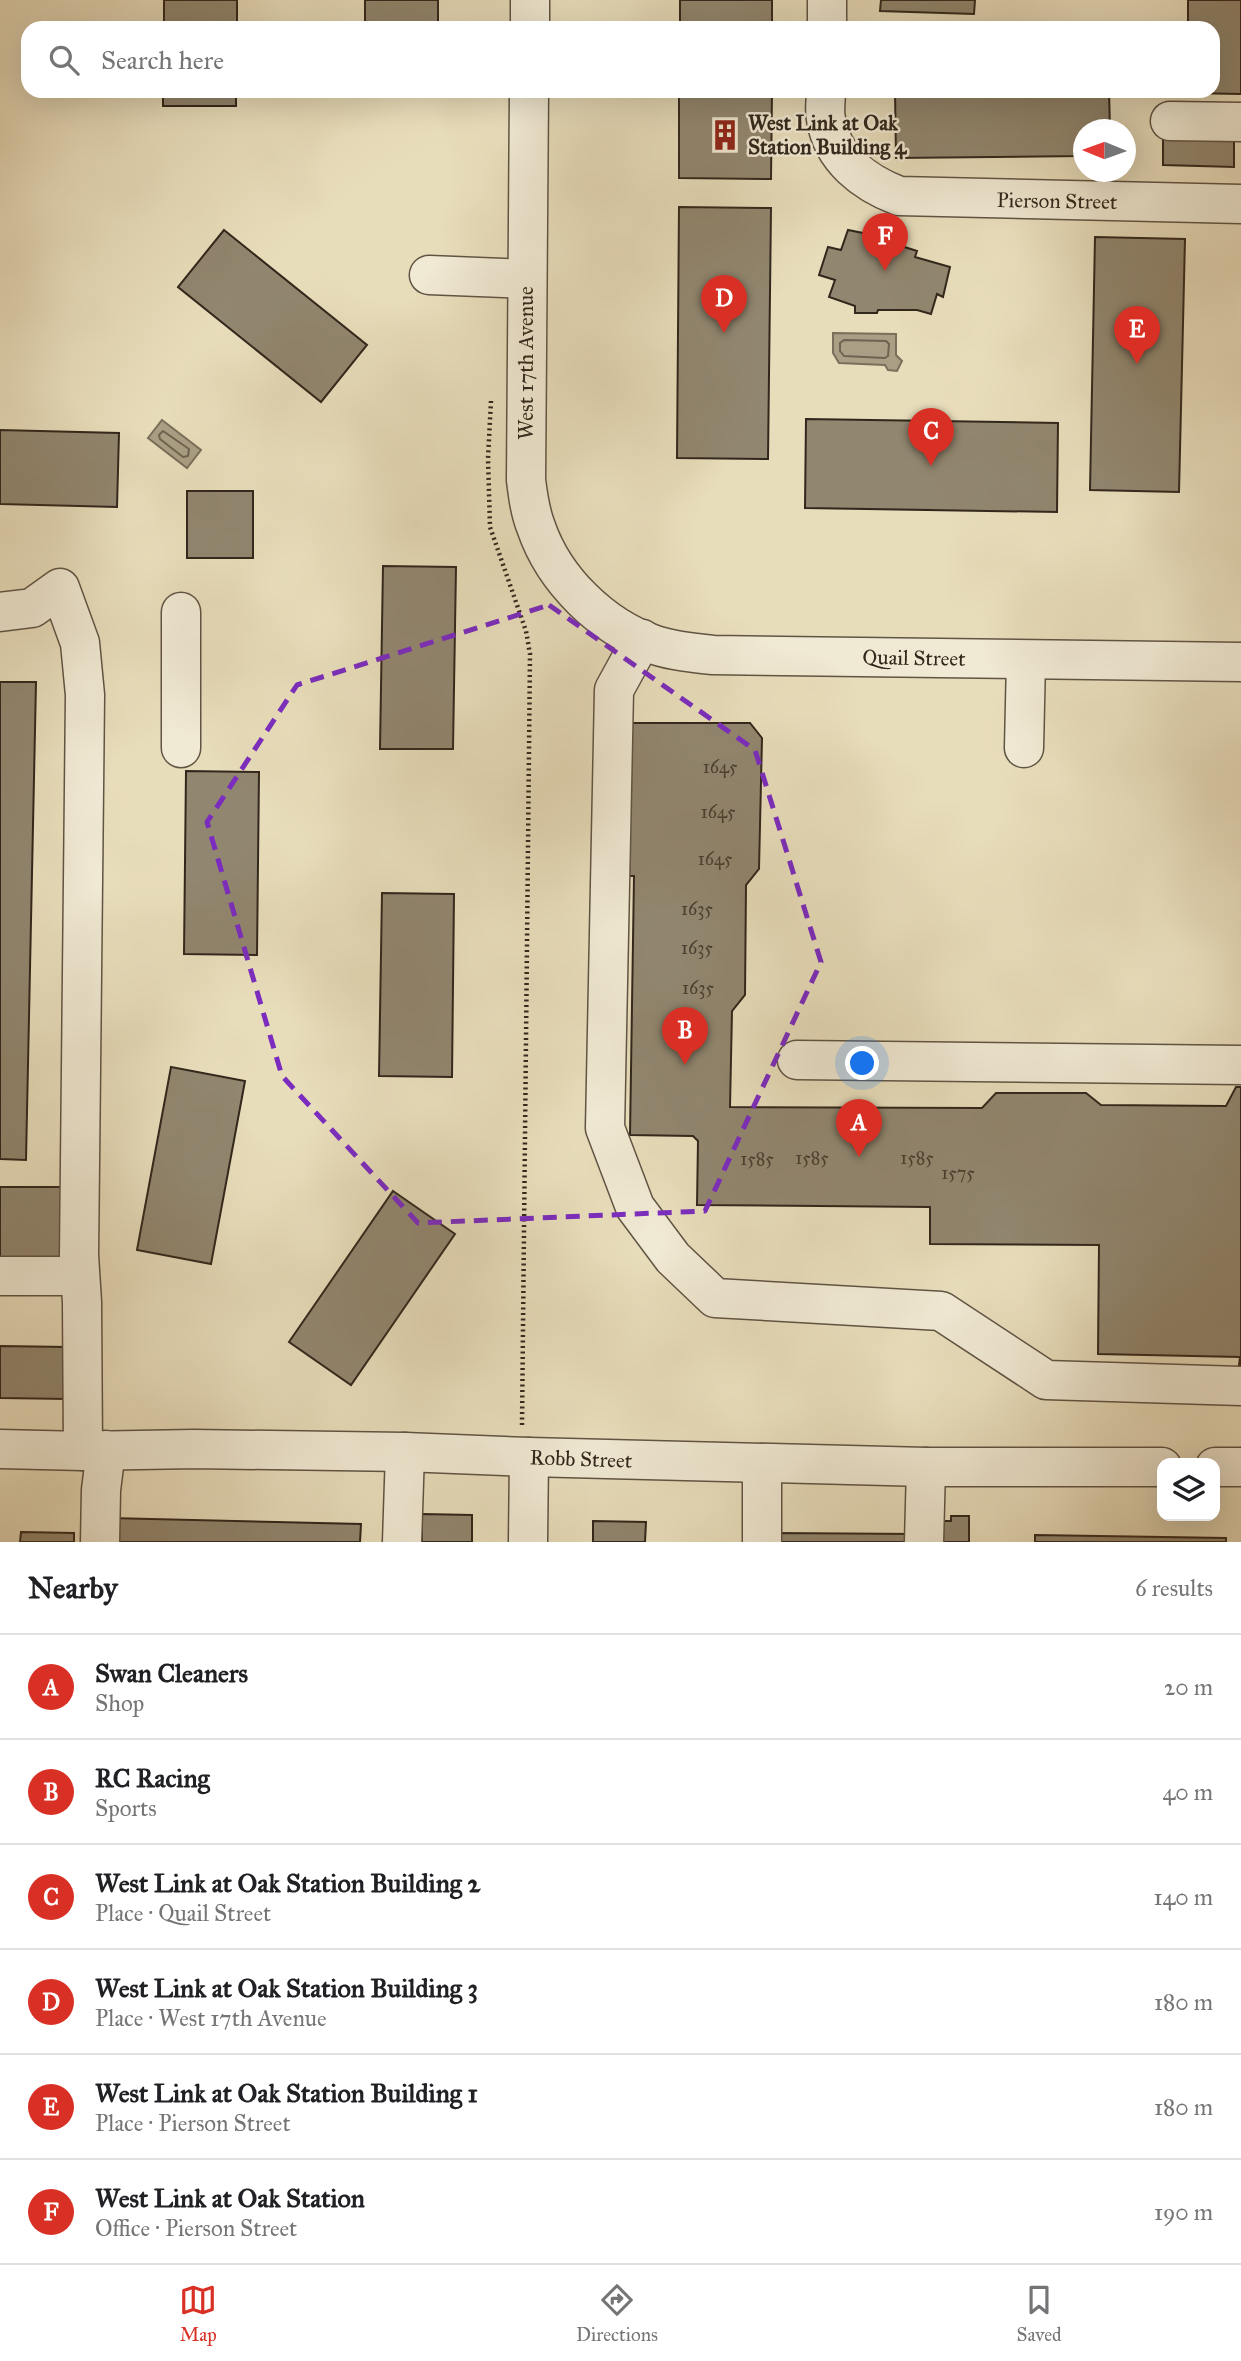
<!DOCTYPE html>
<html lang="en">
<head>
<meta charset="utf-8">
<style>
  body { margin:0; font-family:"IM FELL Great Primer",serif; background:#f6f6f6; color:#202124 }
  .controls { position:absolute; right:21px; bottom:21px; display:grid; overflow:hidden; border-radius:14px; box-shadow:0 7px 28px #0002 }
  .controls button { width:63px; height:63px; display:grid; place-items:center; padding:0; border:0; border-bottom:2px solid #e0e0e0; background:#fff; color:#202124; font:35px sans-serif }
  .compass { position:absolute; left:1073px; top:119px; width:63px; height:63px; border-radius:50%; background:#fff; box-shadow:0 7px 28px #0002; rotate:271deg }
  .you { position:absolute; left:863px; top:1064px; width:24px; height:24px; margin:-18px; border:5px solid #fff; border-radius:50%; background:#1a73e8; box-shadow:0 0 0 10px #1a73e833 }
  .badge { display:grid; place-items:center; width:46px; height:46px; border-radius:50%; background:#d93025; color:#fff; font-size:23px; font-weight:700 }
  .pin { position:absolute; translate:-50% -58px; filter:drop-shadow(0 2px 4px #0008) }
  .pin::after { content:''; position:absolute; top:37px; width:24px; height:21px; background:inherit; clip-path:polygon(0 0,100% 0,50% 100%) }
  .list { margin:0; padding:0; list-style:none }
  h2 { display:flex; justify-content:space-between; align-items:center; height:91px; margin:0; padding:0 28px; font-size:30px }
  h2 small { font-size:23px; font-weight:400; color:#757577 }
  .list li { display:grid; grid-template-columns:46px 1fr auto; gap:21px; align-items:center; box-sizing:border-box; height:105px; padding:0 28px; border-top:2px solid #e0e0e0 }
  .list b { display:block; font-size:26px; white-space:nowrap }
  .list p { margin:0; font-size:23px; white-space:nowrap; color:#757577 }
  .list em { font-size:23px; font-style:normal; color:#757577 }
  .icon { flex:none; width:38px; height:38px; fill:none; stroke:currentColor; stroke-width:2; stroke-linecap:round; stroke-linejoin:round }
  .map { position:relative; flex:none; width:1241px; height:1542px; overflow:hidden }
  .search { position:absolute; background:#fff; box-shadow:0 7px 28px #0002; left:21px; right:21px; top:21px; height:77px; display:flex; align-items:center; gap:18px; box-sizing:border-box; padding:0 24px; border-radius:21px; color:#757577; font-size:26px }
  .sheet { height:721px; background:#fff }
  nav { display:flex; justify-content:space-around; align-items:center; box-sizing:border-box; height:98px; border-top:2px solid #e0e0e0; background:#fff; font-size:19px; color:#757577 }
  nav a { display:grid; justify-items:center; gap:4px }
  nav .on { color:#d93025 }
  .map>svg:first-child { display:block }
  .water { fill:#aa9f85; stroke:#7a6f5b; stroke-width:2 }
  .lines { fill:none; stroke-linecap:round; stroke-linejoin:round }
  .shore { stroke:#6e6350; stroke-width:2 }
  .building { fill:#91866f; stroke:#32271c; stroke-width:2 }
  .minor-casing { stroke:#605444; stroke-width:41 }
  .path { stroke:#32271c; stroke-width:4.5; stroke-dasharray:2 3.5; stroke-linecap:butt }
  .minor { stroke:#f0e9d3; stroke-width:38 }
  .marked { fill:none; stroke:#7b2cbf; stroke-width:5; stroke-dasharray:14 9; stroke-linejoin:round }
  .labels { text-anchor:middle; stroke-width:5; stroke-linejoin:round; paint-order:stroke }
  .number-label { font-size:18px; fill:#4a3f31 }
  .poi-label { font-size:21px; font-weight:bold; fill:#32271c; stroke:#f0e9d3; text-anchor:start }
  .street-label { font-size:21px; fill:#32271c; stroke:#f0e9d3 }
</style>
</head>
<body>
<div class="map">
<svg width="1241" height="1542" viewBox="0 0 1241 1542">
  <rect width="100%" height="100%" fill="#e8ddbb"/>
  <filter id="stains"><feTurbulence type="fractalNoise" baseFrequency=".00286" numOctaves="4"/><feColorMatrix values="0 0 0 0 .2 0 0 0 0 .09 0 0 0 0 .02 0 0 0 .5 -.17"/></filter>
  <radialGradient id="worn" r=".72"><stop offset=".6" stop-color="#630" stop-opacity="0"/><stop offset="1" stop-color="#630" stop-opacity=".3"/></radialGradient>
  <g class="water">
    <path d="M833,333L896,334V355L902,361L897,371L888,370L885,365L839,363L833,353Z"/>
    <path d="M162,420L201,450L187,468L148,438Z"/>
  </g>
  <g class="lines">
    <g class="shore">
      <path d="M844,340L886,341L889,344L888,356L885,358L844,356L840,351V343Z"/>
      <path d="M163,431L189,449L188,456L183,457L160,439L159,435Z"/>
    </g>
  </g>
  <g class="building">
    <rect x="164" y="0" width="73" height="28"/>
    <rect x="365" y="0" width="73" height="28"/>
    <rect x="680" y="0" width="92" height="28"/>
    <path d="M881,0H975L974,14L880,11Z"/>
    <path d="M1188,0H1241V94L1187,93V91H1213V28H1188Z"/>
    <rect x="163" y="91" width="73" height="15"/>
    <path d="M679,91H772L771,179L679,178Z"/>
    <path d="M895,91H1109L1110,130H1084V156L896,158Z"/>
    <path d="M1163,137L1234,138V167L1163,165Z"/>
    <path d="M679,207L771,208L768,459L677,458Z"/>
    <path d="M869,227L897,236L895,244L917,251L915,257L950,267L943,297L937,294L931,314L917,310H878L877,313H855V306L829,297L835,280L819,275L828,247L841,250L848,230L868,234Z"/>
    <path d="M224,230L367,345L321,402L178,287Z"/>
    <path d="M1095,237L1185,239L1179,492L1090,490Z"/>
    <path d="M806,419L1058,423L1057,512L805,508Z"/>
    <path d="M0,430L119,433L117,507L0,504Z"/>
    <rect x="187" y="491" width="66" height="67"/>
    <path d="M383,566L456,567L453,749H380Z"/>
    <path d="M0,682H36L26,1160L0,1159Z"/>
    <path d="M623,723H750L762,738L759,869L746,885L745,995L732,1011L730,1107L982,1108L996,1093H1086L1101,1105L1226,1106L1236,1087H1241V1373H1238L1240,1357L1098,1354L1099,1245L930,1244V1207L697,1205L698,1141L693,1136L630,1135L634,876H621Z"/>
    <path d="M186,771L259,772L257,955L184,954Z"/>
    <path d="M382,893L454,894L452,1077L379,1076Z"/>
    <path d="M171,1067L245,1081L211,1264L137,1250Z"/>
    <path d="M0,1187H69L67,1269H0Z"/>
    <path d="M393,1191L455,1234L351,1385L289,1342Z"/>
    <path d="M0,1346L67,1347V1399L0,1398Z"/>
    <path d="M422,1514L472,1515V1542H422Z"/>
    <path d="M951,1516H969V1542H934L935,1521H951Z"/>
    <path d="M109,1518L361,1524L360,1542H109Z"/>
    <path d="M593,1521L646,1522L645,1542H593Z"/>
    <path d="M21,1532L74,1533V1542H20Z"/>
    <path d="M773,1533L919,1534L918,1542H773Z"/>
    <path d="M1035,1535L1226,1538V1542H1035Z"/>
  </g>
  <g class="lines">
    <defs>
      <g id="minor">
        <path d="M530,28V0"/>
        <path d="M827,28V0"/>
        <path d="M529,91L526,480C528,496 530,512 536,527C554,580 602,627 655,645C673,651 693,653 713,655L1241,662"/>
        <path d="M826,91C826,100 824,110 826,119C832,159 865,183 899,196L1241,204"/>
        <path d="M1170,121L1241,122"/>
        <path d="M429,275L526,279"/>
        <path d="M0,612L32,608L60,588L80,643L85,695L79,1255L82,1302L83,1451"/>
        <path d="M181,612V748"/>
        <path d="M642,639L614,690L605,1128L635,1207L673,1258L715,1298L941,1311L1046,1380L1241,1386"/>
        <path d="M1024,748L1026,660"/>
        <path d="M797,1060L1241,1065"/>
        <path d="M0,1276H79"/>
        <path d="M0,1449L83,1451L194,1449L405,1452L529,1457L926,1467H1162"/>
        <path d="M1215,1467H1241"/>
        <path d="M100,1542L101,1490L106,1450"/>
        <path d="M402,1542L405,1452"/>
        <path d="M528,1542L529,1457"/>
        <path d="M762,1542V1463"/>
        <path d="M924,1542L926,1467"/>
      </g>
    </defs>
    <use href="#minor" class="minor-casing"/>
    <path class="path" d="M491,401L488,458L490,527L526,631L530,654L522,1425"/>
    <use href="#minor" class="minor"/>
  </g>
  <path class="marked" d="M549,605L755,750L821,962L705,1211L418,1223L282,1076L207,822L297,685Z"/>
  <defs>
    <symbol id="building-bare" viewBox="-9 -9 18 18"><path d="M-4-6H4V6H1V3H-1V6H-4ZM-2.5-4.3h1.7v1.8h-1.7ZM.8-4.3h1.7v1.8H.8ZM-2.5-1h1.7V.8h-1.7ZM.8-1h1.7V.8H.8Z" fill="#8f2418" stroke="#f0e9d3" stroke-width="2.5" paint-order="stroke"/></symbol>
  </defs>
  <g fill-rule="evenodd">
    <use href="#building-bare" x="703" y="113" width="44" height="44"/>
  </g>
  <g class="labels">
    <g class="number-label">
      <text x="720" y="773">1645</text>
      <text x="718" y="818">1645</text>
      <text x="715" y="865">1645</text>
      <text x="697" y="915">1635</text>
      <text x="697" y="954">1635</text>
      <text x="698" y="994">1635</text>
      <text x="812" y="1164">1585</text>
      <text x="917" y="1164">1585</text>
      <text x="757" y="1165">1585</text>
      <text x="958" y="1179">1575</text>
    </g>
    <g class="poi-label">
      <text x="748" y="130">West Link at Oak<tspan x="748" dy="24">Station Building 4</tspan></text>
    </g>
    <g class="street-label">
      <text transform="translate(1057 201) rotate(1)" y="7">Pierson Street</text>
      <text transform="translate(526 363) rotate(-90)" y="7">West 17th Avenue</text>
      <text transform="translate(914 658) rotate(1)" y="7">Quail Street</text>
      <text transform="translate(581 1459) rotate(2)" y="7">Robb Street</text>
    </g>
  </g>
  <rect width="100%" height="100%" filter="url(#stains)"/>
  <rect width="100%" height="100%" fill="url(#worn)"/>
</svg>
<div class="controls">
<button><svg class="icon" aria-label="layers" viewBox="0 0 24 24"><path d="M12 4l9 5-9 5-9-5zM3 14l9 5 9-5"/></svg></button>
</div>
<svg class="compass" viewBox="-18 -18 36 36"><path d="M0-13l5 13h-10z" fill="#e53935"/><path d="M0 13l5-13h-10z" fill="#757577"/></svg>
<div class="you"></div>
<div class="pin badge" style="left:859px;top:1157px">A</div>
<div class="pin badge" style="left:685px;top:1065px">B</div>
<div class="pin badge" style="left:931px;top:466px">C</div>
<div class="pin badge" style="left:724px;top:333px">D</div>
<div class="pin badge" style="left:1137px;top:364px">E</div>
<div class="pin badge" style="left:885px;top:271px">F</div>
<div class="search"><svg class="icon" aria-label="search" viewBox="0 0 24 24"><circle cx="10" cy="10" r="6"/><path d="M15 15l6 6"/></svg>Search here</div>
</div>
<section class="sheet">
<h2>Nearby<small>6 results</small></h2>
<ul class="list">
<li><span class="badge">A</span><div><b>Swan Cleaners</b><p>Shop</p></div><em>20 m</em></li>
<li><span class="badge">B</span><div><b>RC Racing</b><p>Sports</p></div><em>40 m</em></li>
<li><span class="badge">C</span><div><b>West Link at Oak Station Building 2</b><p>Place · Quail Street</p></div><em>140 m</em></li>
<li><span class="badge">D</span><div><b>West Link at Oak Station Building 3</b><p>Place · West 17th Avenue</p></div><em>180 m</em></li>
<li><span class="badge">E</span><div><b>West Link at Oak Station Building 1</b><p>Place · Pierson Street</p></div><em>180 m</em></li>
<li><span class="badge">F</span><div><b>West Link at Oak Station</b><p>Office · Pierson Street</p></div><em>190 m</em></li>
</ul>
</section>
<nav>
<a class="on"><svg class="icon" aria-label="map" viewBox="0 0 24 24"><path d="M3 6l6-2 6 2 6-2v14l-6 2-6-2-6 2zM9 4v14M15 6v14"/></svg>Map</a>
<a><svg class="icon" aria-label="directions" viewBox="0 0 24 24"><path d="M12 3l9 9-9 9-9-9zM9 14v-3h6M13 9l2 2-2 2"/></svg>Directions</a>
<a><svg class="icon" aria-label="saved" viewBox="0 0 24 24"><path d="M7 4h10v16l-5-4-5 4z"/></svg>Saved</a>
</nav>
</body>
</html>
